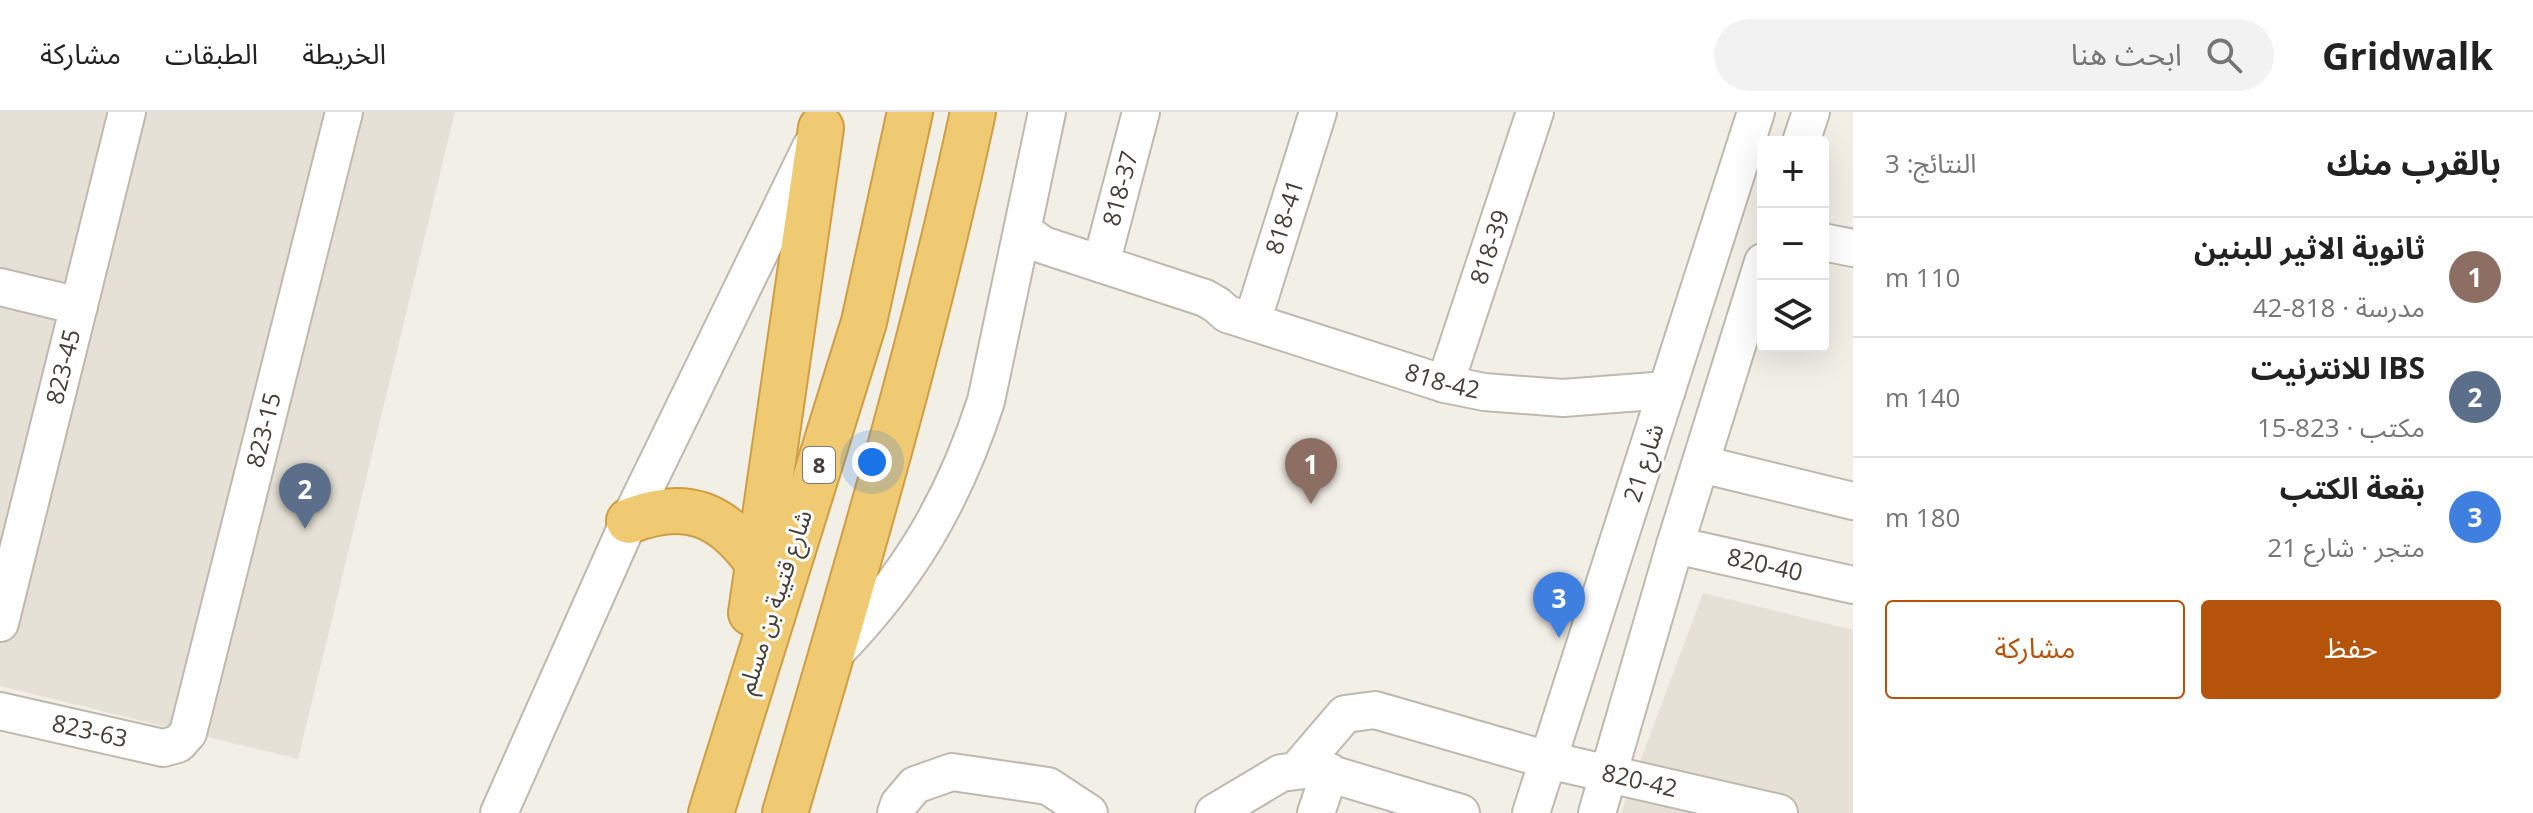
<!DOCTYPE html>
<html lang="ar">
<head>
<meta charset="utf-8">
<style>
  body { margin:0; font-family:"Open Sans","Noto Sans Arabic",sans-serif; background:#f2f2f2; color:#222; direction:rtl }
  .controls { position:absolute; right:24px; top:24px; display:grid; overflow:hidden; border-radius:8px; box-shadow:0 8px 32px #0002 }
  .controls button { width:72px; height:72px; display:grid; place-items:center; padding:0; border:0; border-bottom:2px solid #e0e0e0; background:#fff; color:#222; font:40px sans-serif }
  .you { position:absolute; left:872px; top:350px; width:28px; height:28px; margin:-20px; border:6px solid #fff; border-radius:50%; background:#1a73e8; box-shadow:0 0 0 12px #1a73e833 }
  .badge { display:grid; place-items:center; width:52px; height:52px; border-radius:50%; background:#b45309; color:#fff; font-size:26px; font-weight:700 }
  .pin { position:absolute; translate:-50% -66px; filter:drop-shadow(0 2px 4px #0008) }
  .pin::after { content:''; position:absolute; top:42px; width:28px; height:24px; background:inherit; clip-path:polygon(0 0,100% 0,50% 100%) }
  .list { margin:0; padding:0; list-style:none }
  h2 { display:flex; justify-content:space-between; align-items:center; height:104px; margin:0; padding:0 32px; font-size:34px }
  h2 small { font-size:26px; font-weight:400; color:#767676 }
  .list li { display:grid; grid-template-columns:52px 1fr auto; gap:24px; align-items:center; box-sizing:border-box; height:120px; padding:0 32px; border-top:2px solid #e0e0e0 }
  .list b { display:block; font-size:30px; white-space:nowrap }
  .list p { margin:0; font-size:26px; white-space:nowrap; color:#767676 }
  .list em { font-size:26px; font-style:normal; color:#767676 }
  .actions { display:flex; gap:16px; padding:24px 32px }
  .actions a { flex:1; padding:18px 0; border:2px solid #b45309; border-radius:8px; text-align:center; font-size:28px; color:#b45309 }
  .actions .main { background:#b45309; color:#fff }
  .icon { flex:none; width:44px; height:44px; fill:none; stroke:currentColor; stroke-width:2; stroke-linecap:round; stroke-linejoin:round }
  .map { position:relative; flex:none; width:1853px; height:701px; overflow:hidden; direction:ltr }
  header { display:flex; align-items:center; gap:48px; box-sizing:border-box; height:112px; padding:0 40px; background:#fff; border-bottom:2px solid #e0e0e0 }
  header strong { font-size:38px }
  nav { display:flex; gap:44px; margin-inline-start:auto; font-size:28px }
  .search { width:560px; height:72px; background:#f2f2f2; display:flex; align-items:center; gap:20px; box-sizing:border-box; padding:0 28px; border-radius:44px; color:#767676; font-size:30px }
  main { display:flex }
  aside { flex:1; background:#fff }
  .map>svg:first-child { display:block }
  .residential { fill:#e5e1d6 }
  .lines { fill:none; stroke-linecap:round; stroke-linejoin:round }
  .minor-casing { stroke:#bfb9ad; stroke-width:40 }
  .highway-casing { stroke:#cf9e44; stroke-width:48 }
  .minor { stroke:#fff; stroke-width:36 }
  .highway { stroke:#f0c973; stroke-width:44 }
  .labels { text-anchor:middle; stroke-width:6; stroke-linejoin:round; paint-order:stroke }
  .shield { fill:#fff; stroke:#7c7973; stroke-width:2 }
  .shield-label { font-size:22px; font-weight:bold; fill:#443f37 }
  .street-label { font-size:24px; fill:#443f37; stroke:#fff }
</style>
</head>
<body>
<header>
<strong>Gridwalk</strong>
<div class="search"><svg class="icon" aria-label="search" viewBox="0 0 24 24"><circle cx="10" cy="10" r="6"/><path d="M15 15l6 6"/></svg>ابحث هنا</div>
<nav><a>الخريطة</a><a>الطبقات</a><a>مشاركة</a></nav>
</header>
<main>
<aside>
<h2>بالقرب منك<small>النتائج: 3</small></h2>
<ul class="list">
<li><span class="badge" style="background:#8d6e63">1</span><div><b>ثانوية الاثير للبنين</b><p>مدرسة · 818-42</p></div><em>110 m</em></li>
<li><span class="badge" style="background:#5c6f8a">2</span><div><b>IBS للانترنيت</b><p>مكتب · 823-15</p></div><em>140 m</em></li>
<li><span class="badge" style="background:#3f7fe0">3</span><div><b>بقعة الكتب</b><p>متجر · شارع 21</p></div><em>180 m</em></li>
</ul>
<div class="actions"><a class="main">حفظ</a><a>مشاركة</a></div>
</aside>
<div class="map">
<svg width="1853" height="701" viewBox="0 0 1853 701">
  <rect width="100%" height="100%" fill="#f2efe7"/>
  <g class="residential">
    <path d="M0,0H455L298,647L0,574Z"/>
    <path d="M1703,481L1853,518V701H1621Z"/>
  </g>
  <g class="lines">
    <defs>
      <g id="minor">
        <path d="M1801,30L1811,0"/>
        <path id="s1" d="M1023,119L1043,133L1205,186L1217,193L1227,202L1445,272L1484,280L1563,286L1667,278"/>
        <path d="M1823,130L1853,136"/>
        <path id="s2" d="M1101,152L1141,0"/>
        <path d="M0,175L79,194"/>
        <path id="s3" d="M1252,210L1318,0"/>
        <path id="s4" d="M1445,272L1535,0"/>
        <path d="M1701,352L1853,389"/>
        <path id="s5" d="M1675,433L1853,473"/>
        <path id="s6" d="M0,511L127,0"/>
        <path d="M831,545C907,468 953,391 986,289L1047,0"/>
        <path id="s7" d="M0,599L163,636L178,632L188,621L344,0"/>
        <path id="s8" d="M1297,658L1345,602L1375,598L1548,648L1779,701"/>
        <path d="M499,701L629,409L811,35"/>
        <path d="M896,701L899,692L915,673L952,660L1048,674L1089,701"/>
        <path d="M1214,701L1281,661L1314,657L1461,701"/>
        <path d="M1316,701L1330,660"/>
        <path d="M1531,701L1756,0"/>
        <path d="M1597,701L1675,433L1763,150"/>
      </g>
      <g id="highway">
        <path d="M629,409C686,387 722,401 757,450"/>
        <path d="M751,501L821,16"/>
        <path d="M711,701L864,210L910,0"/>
        <path d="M785,701C853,469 922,237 973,0"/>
      </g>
    </defs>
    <use href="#minor" class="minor-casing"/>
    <use href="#highway" class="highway-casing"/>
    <use href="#minor" class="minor"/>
    <use href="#highway" class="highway"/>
  </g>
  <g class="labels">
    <rect class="shield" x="803" y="335" width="32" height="36" rx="6"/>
    <g class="shield-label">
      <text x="819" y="361">8</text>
    </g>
    <g class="street-label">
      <text dy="8" stroke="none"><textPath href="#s2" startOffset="78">818-37</textPath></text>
      <text dy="8" stroke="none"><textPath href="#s3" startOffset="110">818-41</textPath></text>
      <text dy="8" stroke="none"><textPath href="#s4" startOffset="144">818-39</textPath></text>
      <text dy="8" stroke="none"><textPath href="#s6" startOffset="264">823-45</textPath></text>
      <text dy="8" stroke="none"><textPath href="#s1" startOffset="448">818-42</textPath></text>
      <text dy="8" stroke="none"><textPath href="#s7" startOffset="510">823-15</textPath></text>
      <text transform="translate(1644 351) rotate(-72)" y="8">شارع 21</text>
      <text dy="8" stroke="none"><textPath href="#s5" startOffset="92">820-40</textPath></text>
      <text transform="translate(775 490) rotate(-72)" y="8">شارع قتيبة بن مسلم</text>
      <text dy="8" stroke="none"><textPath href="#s7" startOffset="92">823-63</textPath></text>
      <text dy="8" stroke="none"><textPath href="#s8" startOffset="378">820-42</textPath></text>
    </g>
  </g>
</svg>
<div class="controls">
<button>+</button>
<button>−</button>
<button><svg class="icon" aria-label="layers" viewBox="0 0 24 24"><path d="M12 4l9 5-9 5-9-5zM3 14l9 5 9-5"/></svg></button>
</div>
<div class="you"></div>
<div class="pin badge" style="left:1311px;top:392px;background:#8d6e63">1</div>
<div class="pin badge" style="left:305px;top:417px;background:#5c6f8a">2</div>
<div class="pin badge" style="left:1559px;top:526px;background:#3f7fe0">3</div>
</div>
</main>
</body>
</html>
